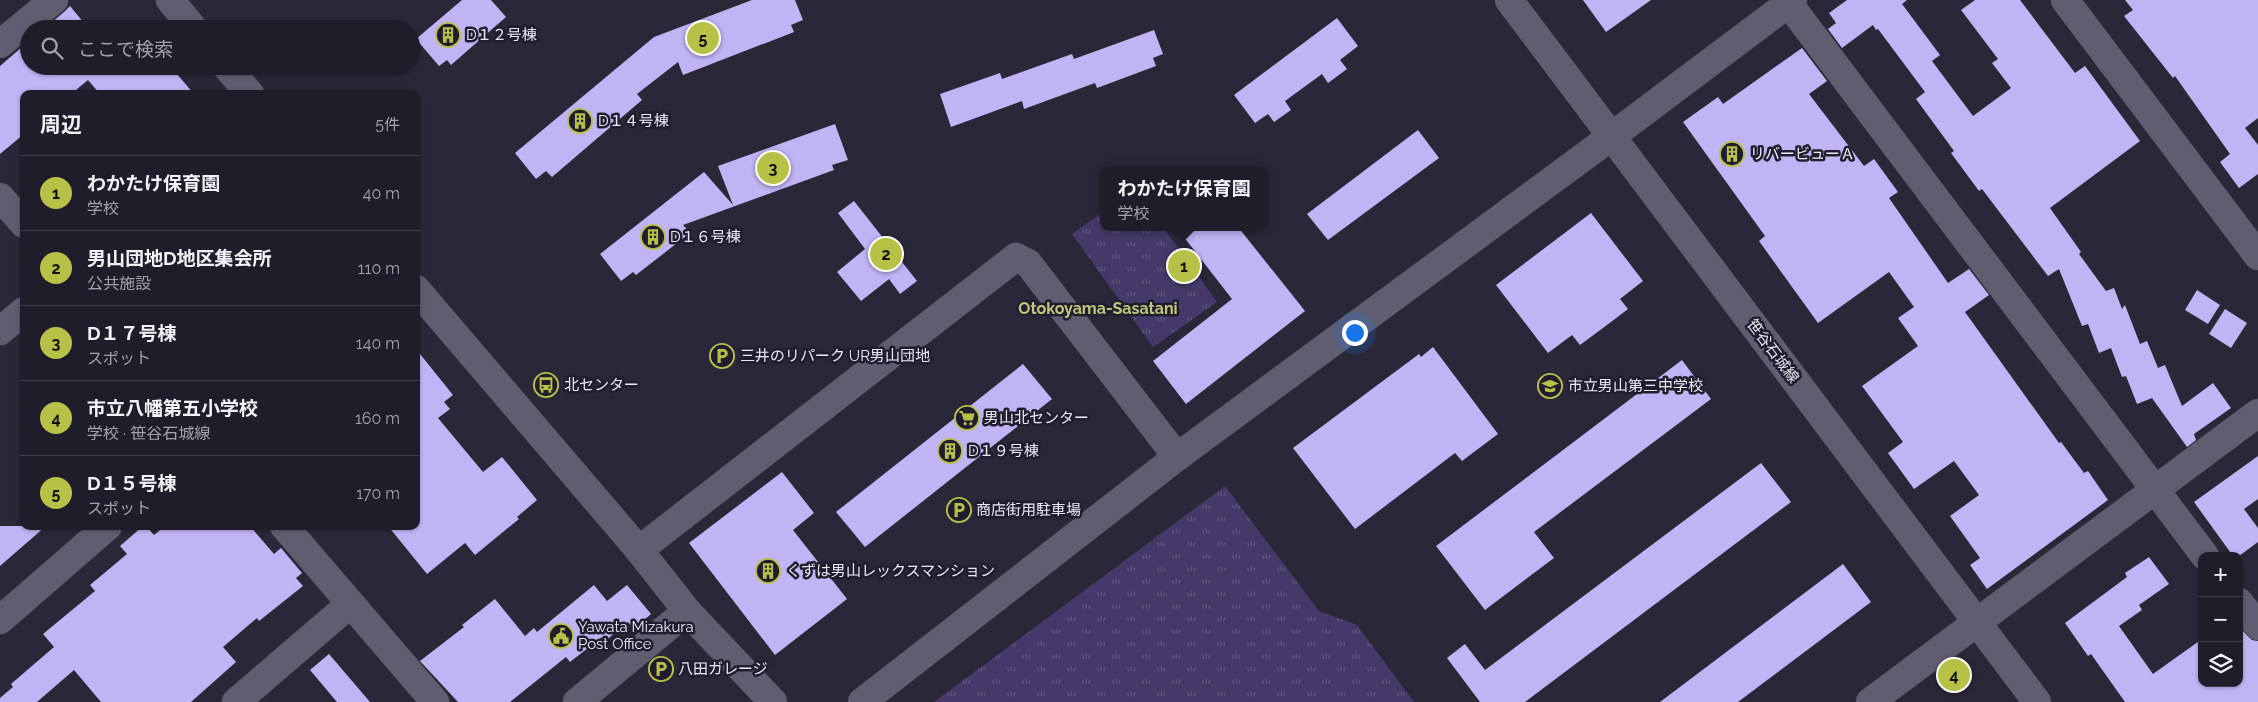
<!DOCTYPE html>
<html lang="ja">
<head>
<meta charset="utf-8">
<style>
  body { margin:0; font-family:Raleway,"Noto Sans JP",sans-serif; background:#282632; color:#f1f3f6 }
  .controls { position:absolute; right:15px; bottom:15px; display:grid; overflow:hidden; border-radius:10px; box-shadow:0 1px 4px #0004 }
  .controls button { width:45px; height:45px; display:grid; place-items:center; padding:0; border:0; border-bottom:1px solid #3d3b47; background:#201d2a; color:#f1f3f6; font:25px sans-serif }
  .you { position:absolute; left:1354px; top:332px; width:18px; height:18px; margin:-12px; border:4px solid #fff; border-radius:50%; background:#1a73e8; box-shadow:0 0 0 8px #1a73e833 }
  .badge { display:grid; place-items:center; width:32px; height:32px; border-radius:50%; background:#b8c147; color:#111; font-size:16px; font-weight:700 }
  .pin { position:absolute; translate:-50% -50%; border:2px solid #fff; box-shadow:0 1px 5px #0006 }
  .popup { position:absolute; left:1100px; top:166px; width:168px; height:65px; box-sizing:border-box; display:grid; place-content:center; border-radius:10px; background:#201d2a; filter:drop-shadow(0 1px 4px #0005); font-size:16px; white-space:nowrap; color:#a2a2a8 }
  .popup b { font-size:19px; color:#f1f3f6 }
  .popup::after { content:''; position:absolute; left:50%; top:100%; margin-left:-10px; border:10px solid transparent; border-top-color:#201d2a }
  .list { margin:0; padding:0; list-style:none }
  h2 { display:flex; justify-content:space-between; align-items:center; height:65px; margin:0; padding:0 20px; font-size:21px }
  h2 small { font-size:16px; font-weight:400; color:#a2a2a8 }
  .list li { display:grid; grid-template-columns:32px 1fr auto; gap:15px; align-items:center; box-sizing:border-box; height:75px; padding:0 20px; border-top:1px solid #3d3b47 }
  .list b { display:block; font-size:19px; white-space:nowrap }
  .list p { margin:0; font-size:16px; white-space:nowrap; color:#a2a2a8 }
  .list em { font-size:16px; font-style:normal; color:#a2a2a8 }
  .icon { flex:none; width:28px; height:28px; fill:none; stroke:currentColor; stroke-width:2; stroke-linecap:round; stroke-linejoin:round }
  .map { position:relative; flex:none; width:2258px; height:702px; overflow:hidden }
  .search { position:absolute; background:#201d2a; box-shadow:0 1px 4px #0004; left:20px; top:20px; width:400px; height:55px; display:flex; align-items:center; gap:12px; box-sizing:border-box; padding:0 18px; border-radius:28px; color:#a2a2a8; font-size:19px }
  .panel { position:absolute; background:#201d2a; box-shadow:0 1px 4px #0004; left:20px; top:90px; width:400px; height:440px; border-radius:10px }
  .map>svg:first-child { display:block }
  .grass { fill:url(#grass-tufts) }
  .building { fill:#c0b4f5 }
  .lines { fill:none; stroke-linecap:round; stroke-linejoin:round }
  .minor-casing { stroke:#474352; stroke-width:29 }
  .tertiary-casing { stroke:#474352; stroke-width:29 }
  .minor { stroke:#605d71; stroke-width:28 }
  .tertiary { stroke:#605d71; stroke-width:28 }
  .labels { text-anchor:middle; stroke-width:5; stroke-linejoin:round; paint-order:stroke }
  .poi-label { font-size:15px; fill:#eae9f4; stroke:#201d2e; text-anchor:start }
  .street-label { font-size:15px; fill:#eae9f4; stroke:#201d2e }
  .neighbourhood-label { font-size:16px; font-weight:bold; fill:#bfc679; stroke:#201d2e }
</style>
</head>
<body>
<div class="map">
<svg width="2258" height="702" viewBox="0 0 2258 702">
  <defs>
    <pattern id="grass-tufts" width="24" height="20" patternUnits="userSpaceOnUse" patternTransform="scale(1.25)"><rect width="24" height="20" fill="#443969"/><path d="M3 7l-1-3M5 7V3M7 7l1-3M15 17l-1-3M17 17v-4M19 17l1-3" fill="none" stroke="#5f567f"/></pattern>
  </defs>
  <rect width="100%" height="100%" fill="#2a2738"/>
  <g class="grass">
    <path d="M1104,211V227H1163L1217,302L1153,347L1072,234Z"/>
    <path d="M1225,486L1319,611L1357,625L1414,702H934Z"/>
  </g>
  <g class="building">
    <path d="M462,0H491L506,17L451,65L447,60L439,66L416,39Z"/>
    <path d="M752,0H795L803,20L791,25L794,32L683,75L678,62L637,94L642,100L552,177L546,171L536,179L515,153L654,37Z"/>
    <path d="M1583,0H1651L1606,32Z"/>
    <path d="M1847,0H1907L1902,4L1940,55L1932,61L1973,116L2011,88L1992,63L1998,59L1961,10L1975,0H2020L2075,73L2085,66L2140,141L2050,208L2081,252L2079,254L2106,291L2114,288L2122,309L2125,305L2140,344L2147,341L2158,368L2165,365L2182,406L2213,383L2231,408L2194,434L2196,440L2187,447L2152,398L2137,404L2126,376L2122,377L2111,348L2099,353L2088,324L2082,326L2059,269L2048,276L1982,189L1979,191L1951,153L1954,151L1916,99L1925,92L1878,29L1876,30L1873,25L1842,48L1828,29L1836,23L1829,13Z"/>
    <path d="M2125,0H2258V118L2245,128L2258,145V174L2239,188L2220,162L2230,154L2175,76L2173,78L2124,16L2133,10Z"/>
    <path d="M70,6L89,29H44L64,12Z"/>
    <path d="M1337,18L1358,46L1340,60L1347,69L1328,83L1322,74L1285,101L1291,110L1274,122L1268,114L1255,123L1234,95Z"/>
    <path d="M1154,30L1163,54L1153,58L1156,66L1097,88L1095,83L1024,109L1022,101L951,127L940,94L1000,73L1002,79L1072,54L1074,59Z"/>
    <path d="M29,41V66H170L194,94H100L88,80L71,94H24V134L0,154V66Z"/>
    <path d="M1802,48L1827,81L1809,94L1864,166L1874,159L1898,192L1889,198L1948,283L1969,269L1989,295L1965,312L2059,443L2061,442L2084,473L2088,471L2108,500L1987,589L1970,565L1980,558L1950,516L1979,495L1954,461L1914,489L1888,453L1903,442L1862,386L1918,346L1898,318L1914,307L1889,272L1818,323L1759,241L1765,236L1683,122L1718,97L1723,104Z"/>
    <path d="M835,124L848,160L832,165L834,170L683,225L690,233L636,275L633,272L621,281L600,254L704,172L733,205L718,166Z"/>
    <path d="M1418,130L1439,158L1328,240L1307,214Z"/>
    <path d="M854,201L917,281L900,294L889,279L861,301L837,272L865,249L838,213Z"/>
    <path d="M1591,213L1643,281L1620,299L1628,309L1611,322L1580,345L1572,335L1548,353L1496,285Z"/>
    <path d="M1176,227H1238L1305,311L1186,404L1153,361L1232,299Z"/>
    <path d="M2197,290L2220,305L2208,324L2185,310Z"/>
    <path d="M2225,309L2247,323L2231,348L2209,334Z"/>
    <path d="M1433,347L1498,434L1462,461L1455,453L1355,529L1293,448L1419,354L1421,357Z"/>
    <path d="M416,349L453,395L444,402L450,409L438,418L483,472L502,457L537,500L517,517L519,519L475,555L465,543L427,574L388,526H416Z"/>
    <path d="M1682,360L1711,399L1534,532L1554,558L1485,610L1436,546Z"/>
    <path d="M1023,364L1052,399L865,547L836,512Z"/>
    <path d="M2258,456V499L2244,509L2258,528V542L2239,556H2233L2194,502Z"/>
    <path d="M1761,463L1791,502L1525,702H1480L1447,658L1465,644L1485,670Z"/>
    <path d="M782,472L814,513L793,530L847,599L775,655L689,543Z"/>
    <path d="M0,526H46L0,566Z"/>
    <path d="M143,526H146L154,535L165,526H250L274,554L281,548L302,573L296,578L303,586L259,621L257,618L223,647L236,662L191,702H101L74,670L37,702H0V698L13,687L11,684L54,647L43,634L95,591L90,585L127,554L120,546Z"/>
    <path d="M2149,557L2169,584L2139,605L2142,610L2119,626L2153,674L2202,639V683H2239V627L2252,640L2258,641V702H2125L2091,654L2088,656L2065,623L2127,577L2125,573Z"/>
    <path d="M1843,564L1871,602L1738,702H1660Z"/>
    <path d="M594,585L607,601L627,585L651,614L634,629L628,622L605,641L602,637L570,662L566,657L510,702H458L420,661L464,627L462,625L495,599L525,636L534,628L537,632Z"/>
    <path d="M329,654L370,702H337L310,670Z"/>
  </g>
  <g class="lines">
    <defs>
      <g id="minor">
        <path d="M1786,0L2205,556"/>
        <path d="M2065,0L2258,256"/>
        <path d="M0,44L54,0"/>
        <path d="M0,197L24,224"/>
        <path d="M0,331L24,311"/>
        <path d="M284,526L435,702"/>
        <path d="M639,550L1016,257L1028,263L1177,457"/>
        <path d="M2239,602L2258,626"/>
        <path d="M0,620L108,526"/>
        <path d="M236,702L350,604"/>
        <path d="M577,702L687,611"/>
        <path d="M1870,702L1976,623"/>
      </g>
      <g id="tertiary">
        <path d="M170,0L194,29"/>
        <path d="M1509,0L2037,702"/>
        <path d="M226,66L250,94"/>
        <path d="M416,289L639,550L687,611L773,702"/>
        <path d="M1976,623L2258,413"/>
        <path d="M862,702L1177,457L1612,136L1793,0"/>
      </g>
    </defs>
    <use href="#minor" class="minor-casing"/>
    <use href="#tertiary" class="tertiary-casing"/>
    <use href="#minor" class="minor"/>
    <use href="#tertiary" class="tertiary"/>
  </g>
  <defs>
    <symbol id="building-ring" viewBox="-11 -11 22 22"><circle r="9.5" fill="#201d2e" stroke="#b8c147" stroke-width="1.5"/><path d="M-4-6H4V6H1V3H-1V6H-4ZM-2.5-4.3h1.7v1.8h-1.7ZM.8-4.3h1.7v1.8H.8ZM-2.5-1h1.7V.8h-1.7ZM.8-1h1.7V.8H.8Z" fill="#b8c147"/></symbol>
    <symbol id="parking-ring" viewBox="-11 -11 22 22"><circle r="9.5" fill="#201d2e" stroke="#b8c147" stroke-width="1.5"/><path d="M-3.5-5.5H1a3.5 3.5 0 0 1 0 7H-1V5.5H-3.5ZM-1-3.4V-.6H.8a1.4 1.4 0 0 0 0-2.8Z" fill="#b8c147"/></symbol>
    <symbol id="bus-ring" viewBox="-11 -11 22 22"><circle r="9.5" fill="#201d2e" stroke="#b8c147" stroke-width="1.5"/><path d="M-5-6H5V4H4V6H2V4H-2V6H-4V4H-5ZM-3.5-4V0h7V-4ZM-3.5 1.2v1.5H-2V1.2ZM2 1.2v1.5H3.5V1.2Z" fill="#b8c147"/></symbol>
    <symbol id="school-ring" viewBox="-11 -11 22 22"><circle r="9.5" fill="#201d2e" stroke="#b8c147" stroke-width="1.5"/><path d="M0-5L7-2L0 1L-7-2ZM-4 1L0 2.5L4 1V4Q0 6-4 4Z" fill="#b8c147"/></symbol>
    <symbol id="supermarket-ring" viewBox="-11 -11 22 22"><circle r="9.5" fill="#201d2e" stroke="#b8c147" stroke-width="1.5"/><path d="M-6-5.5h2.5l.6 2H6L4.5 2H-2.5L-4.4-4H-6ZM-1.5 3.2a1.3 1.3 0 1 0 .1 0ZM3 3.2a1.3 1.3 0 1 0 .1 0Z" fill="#b8c147"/></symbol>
    <symbol id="civic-ring" viewBox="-11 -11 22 22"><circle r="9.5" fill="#201d2e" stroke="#b8c147" stroke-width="1.5"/><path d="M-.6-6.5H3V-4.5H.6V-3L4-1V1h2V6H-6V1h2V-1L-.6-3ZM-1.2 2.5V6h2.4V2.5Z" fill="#b8c147"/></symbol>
  </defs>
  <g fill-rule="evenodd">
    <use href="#building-ring" x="434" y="21" width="28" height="28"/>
    <use href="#building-ring" x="566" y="107" width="28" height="28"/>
    <use href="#building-ring" x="1718" y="140" width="28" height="28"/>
    <use href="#building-ring" x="639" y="223" width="28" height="28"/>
    <use href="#parking-ring" x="708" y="342" width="28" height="28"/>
    <use href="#bus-ring" x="532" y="371" width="28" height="28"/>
    <use href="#school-ring" x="1536" y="372" width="28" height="28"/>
    <use href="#supermarket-ring" x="953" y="404" width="28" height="28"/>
    <use href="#building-ring" x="936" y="437" width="28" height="28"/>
    <use href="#parking-ring" x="945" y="496" width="28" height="28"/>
    <use href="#building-ring" x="754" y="557" width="28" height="28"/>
    <use href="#civic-ring" x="547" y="622" width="28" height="28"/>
    <use href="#parking-ring" x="647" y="655" width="28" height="28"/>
  </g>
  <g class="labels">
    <g class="poi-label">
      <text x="466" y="40">D１２号棟</text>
      <text x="598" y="126">D１４号棟</text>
      <text x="1750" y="159">リバービューＡ</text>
      <text x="670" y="242">D１６号棟</text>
      <text x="740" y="361">三井のリパーク UR男山団地</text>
      <text x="564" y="390">北センター</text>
      <text x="1568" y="391">市立男山第三中学校</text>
      <text x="984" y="423">男山北センター</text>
      <text x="968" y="456">D１９号棟</text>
      <text x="976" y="515">商店街用駐車場</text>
      <text x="786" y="576">くずは男山レックスマンション</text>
      <text x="578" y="632">Yawata Mizakura<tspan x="578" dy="17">Post Office</tspan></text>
      <text x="678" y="674">八田ガレージ</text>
    </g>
    <g class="street-label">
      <text transform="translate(1773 351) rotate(53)" y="5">笹谷石城線</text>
    </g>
    <g class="neighbourhood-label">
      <text x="1098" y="314">Otokoyama-Sasatani</text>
    </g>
  </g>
</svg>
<div class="controls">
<button>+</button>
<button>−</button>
<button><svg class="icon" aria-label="layers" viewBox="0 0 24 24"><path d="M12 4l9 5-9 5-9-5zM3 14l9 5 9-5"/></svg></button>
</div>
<div class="you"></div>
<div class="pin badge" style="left:1184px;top:266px">1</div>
<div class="popup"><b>わかたけ保育園</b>学校</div>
<div class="pin badge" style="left:886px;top:254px">2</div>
<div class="pin badge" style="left:773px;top:168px">3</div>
<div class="pin badge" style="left:1954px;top:675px">4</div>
<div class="pin badge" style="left:703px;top:38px">5</div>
<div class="search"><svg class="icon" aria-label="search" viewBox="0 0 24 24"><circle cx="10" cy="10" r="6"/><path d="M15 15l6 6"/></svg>ここで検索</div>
<section class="panel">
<h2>周辺<small>5件</small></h2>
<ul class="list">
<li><span class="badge">1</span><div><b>わかたけ保育園</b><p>学校</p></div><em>40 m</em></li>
<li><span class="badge">2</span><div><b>男山団地D地区集会所</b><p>公共施設</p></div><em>110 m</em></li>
<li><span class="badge">3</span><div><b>D１７号棟</b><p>スポット</p></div><em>140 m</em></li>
<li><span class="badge">4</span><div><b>市立八幡第五小学校</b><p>学校 · 笹谷石城線</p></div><em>160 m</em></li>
<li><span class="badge">5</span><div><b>D１５号棟</b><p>スポット</p></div><em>170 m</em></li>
</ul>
</section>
</div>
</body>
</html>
